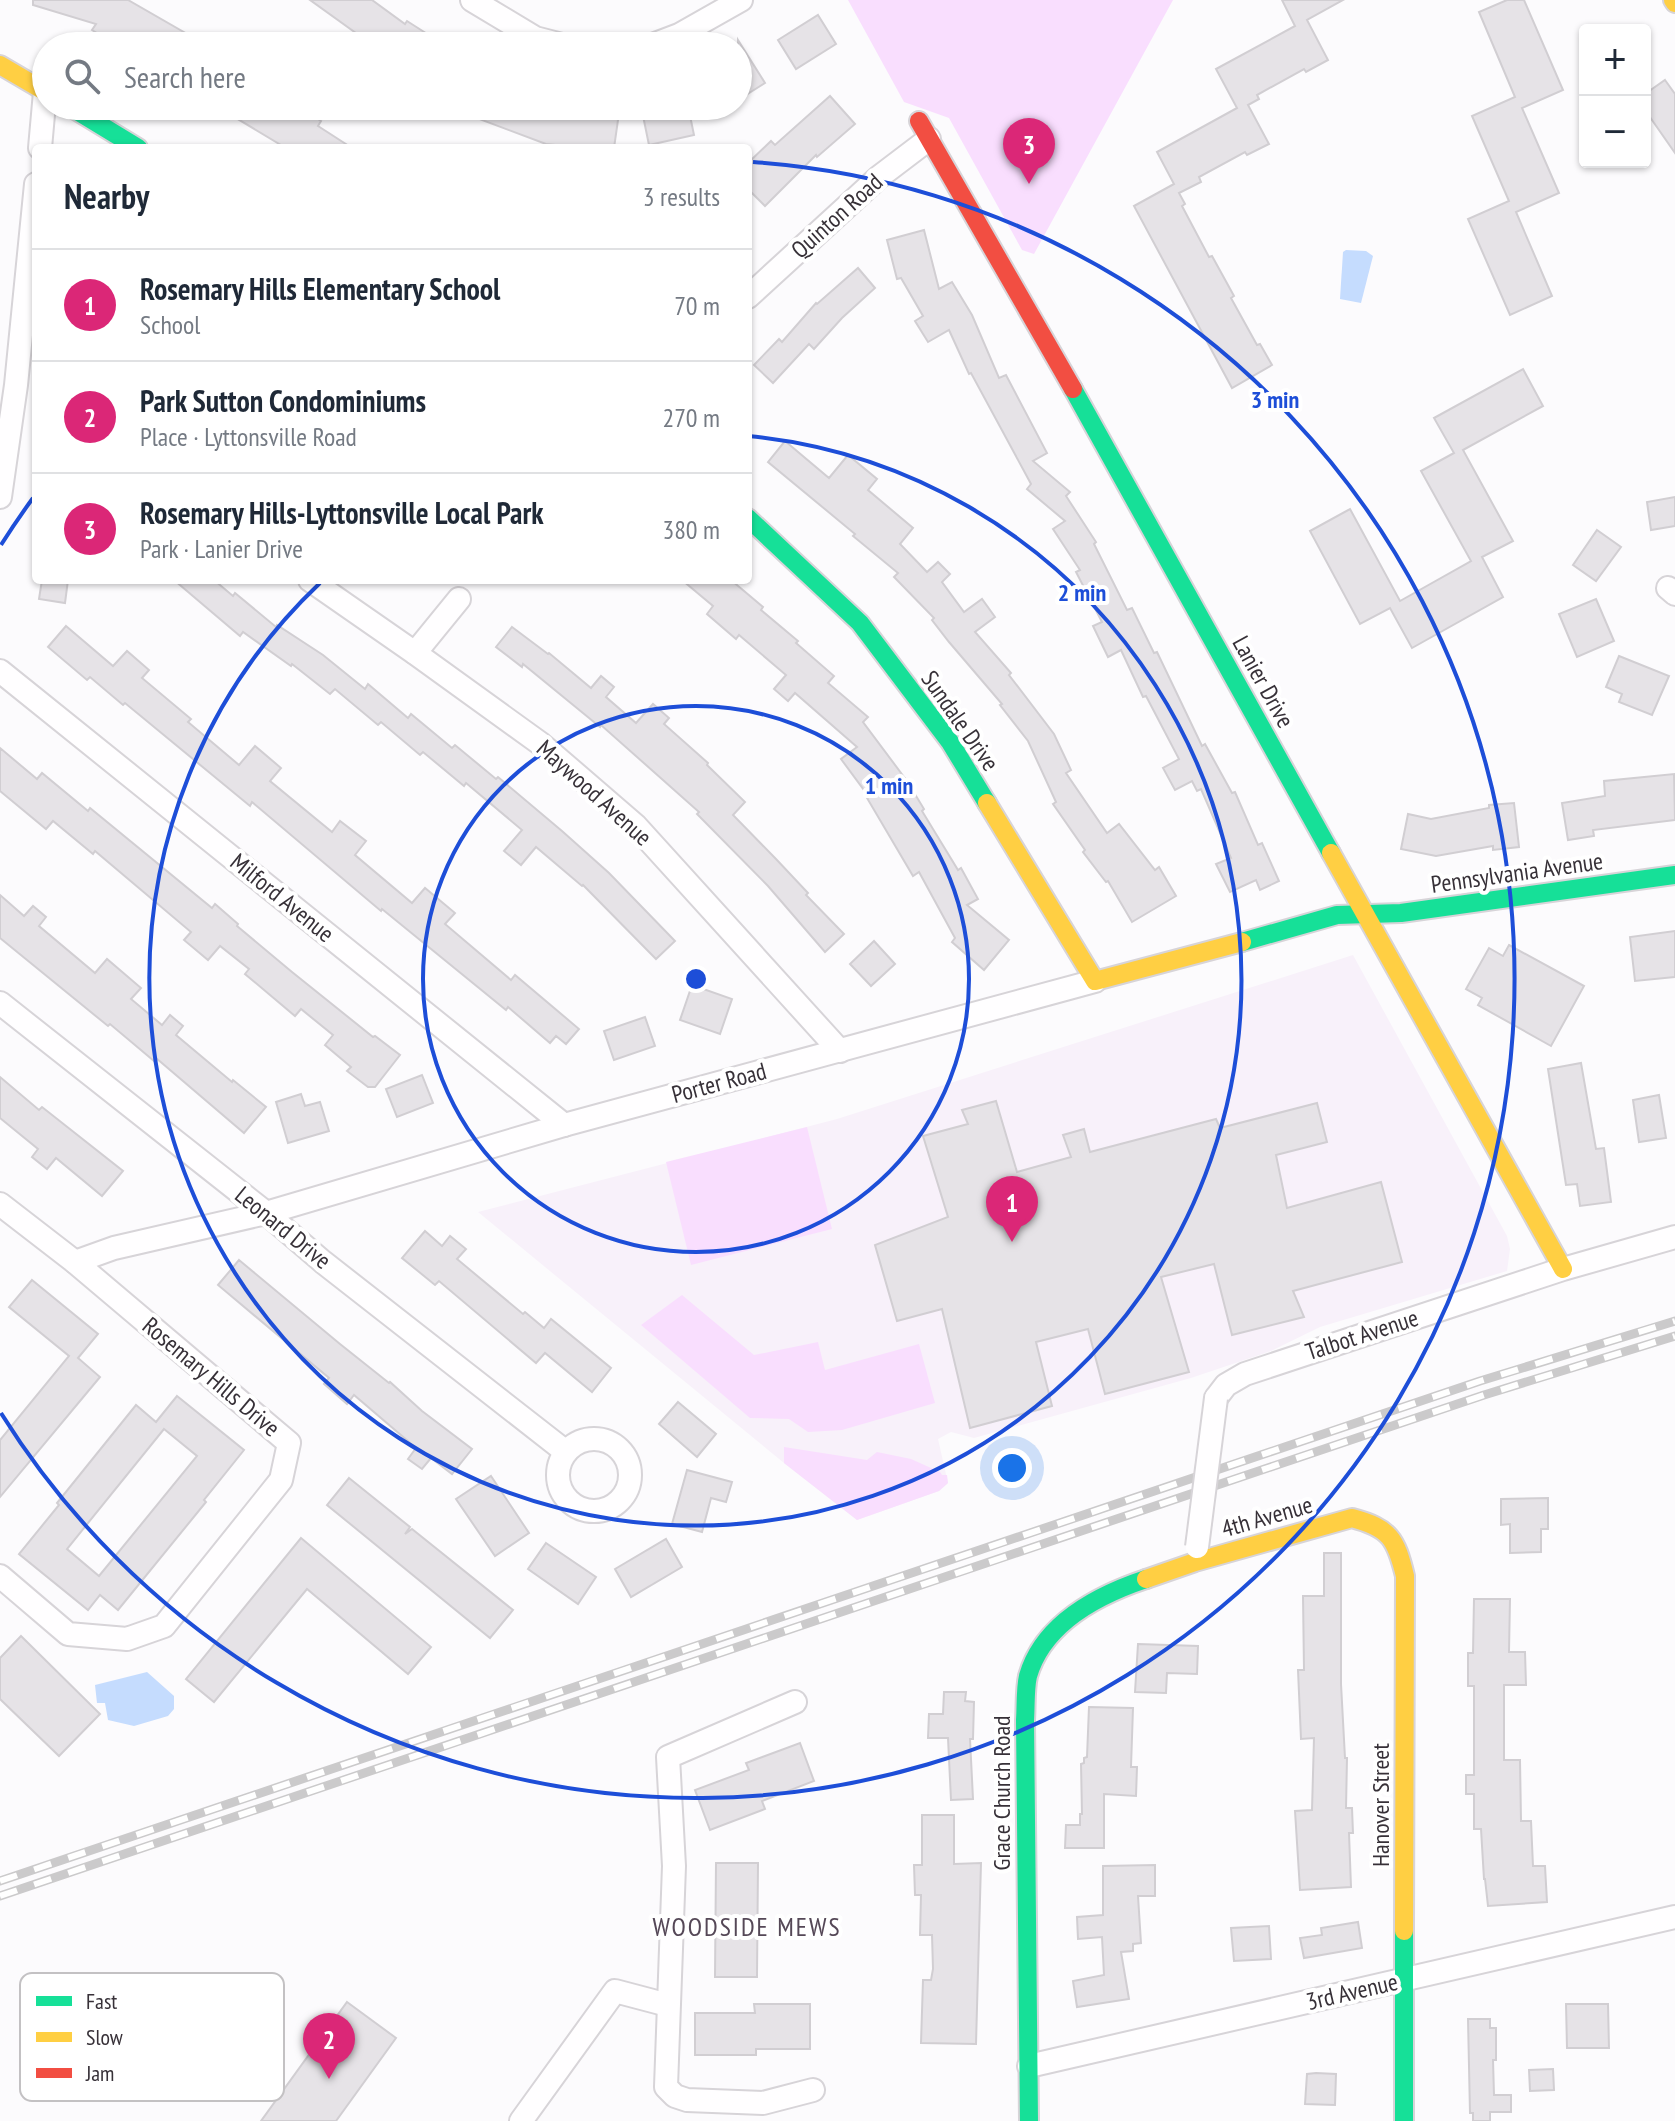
<!DOCTYPE html>
<html lang="en">
<head>
<meta charset="utf-8">
<style>
  body { margin:0; font-family:"PT Sans Narrow",sans-serif; background:#f6f6f7; color:#1f2937 }
  .controls { position:absolute; right:24px; top:24px; display:grid; overflow:hidden; border-radius:8px; box-shadow:0 2px 6px #0004 }
  .controls button { width:72px; height:72px; display:grid; place-items:center; padding:0; border:0; border-bottom:2px solid #e0e1e3; background:#fff; color:#1f2937; font:40px sans-serif }
  .you { position:absolute; left:1012px; top:1468px; width:28px; height:28px; margin:-20px; border:6px solid #fff; border-radius:50%; background:#1a73e8; box-shadow:0 0 0 12px #1a73e833 }
  .badge { display:grid; place-items:center; width:52px; height:52px; border-radius:50%; background:#db2777; color:#fff; font-size:26px; font-weight:700 }
  .pin { position:absolute; translate:-50% -66px; filter:drop-shadow(0 2px 4px #0008) }
  .pin::after { content:''; position:absolute; top:42px; width:28px; height:24px; background:inherit; clip-path:polygon(0 0,100% 0,50% 100%) }
  .list { margin:0; padding:0; list-style:none }
  h2 { display:flex; justify-content:space-between; align-items:center; height:104px; margin:0; padding:0 32px; font-size:34px }
  h2 small { font-size:26px; font-weight:400; color:#747a83 }
  .list li { display:grid; grid-template-columns:52px 1fr auto; gap:24px; align-items:center; box-sizing:border-box; height:112px; padding:0 32px; border-top:2px solid #e0e1e3 }
  .list b { display:block; font-size:30px; white-space:nowrap }
  .list p { margin:0; font-size:26px; white-space:nowrap; color:#747a83 }
  .list em { font-size:26px; font-style:normal; color:#747a83 }
  .icon { flex:none; width:44px; height:44px; fill:none; stroke:currentColor; stroke-width:2; stroke-linecap:round; stroke-linejoin:round }
  .map { position:relative; flex:none; width:1675px; height:2121px; overflow:hidden }
  .search { position:absolute; background:#fff; box-shadow:0 2px 6px #0004; left:32px; top:32px; width:720px; height:88px; display:flex; align-items:center; gap:20px; box-sizing:border-box; padding:0 28px; border-radius:44px; color:#747a83; font-size:30px }
  .panel { position:absolute; background:#fff; box-shadow:0 2px 6px #0004; left:32px; top:144px; width:720px; height:440px; border-radius:8px }
  .map>svg:first-child { display:block }
  .built { fill:#f8f1fa }
  .green { fill:#f9defe }
  .water { fill:#c5dcfe }
  .building { fill:#e6e3e7; stroke:#d1ced2; stroke-width:2; fill-rule:evenodd }
  .lines { fill:none; stroke-linecap:round; stroke-linejoin:round }
  .street-casing { stroke:#d7d4d8; stroke-width:26 }
  .fast-casing { stroke:#d7d4d8; stroke-width:22 }
  .slow-casing { stroke:#d7d4d8; stroke-width:22 }
  .jam-casing { stroke:#d7d4d8; stroke-width:22 }
  .street { stroke:#fffeff; stroke-width:22 }
  .fast { stroke:#16e098; stroke-width:18 }
  .slow { stroke:#ffcf43; stroke-width:18 }
  .jam { stroke:#f24e42; stroke-width:18 }
  .rail-casing { stroke:#cbcacb; stroke-width:9 }
  .rail { stroke:#fff; stroke-width:6; stroke-dasharray:18; stroke-linecap:butt }
  .street-bridge-casing { stroke:#d7d4d8; stroke-width:26; stroke-linecap:butt }
  .street-bridge { stroke:#fffeff; stroke-width:22 }
  .ring { fill:none; stroke:#1d4ed8; stroke-width:4 }
  .labels { text-anchor:middle; stroke-width:8; stroke-linejoin:round; paint-order:stroke }
  .street-label { font-size:24px; fill:#373138; stroke:#fff }
  .neighbourhood-label { font-size:26px; letter-spacing:2px; fill:#554857; stroke:#fff }
  .key { fill:#fff; stroke:#c3c1c3; stroke-width:2 }
  .key-label { font-size:22px; fill:#373138 }
  .centre { fill:#1d4ed8; stroke:#fff; stroke-width:4 }
  .ring-label { font-size:24px; text-anchor:middle; font-weight:bold; fill:#1d4ed8; stroke:#fff; stroke-width:8; stroke-linejoin:round; paint-order:stroke }
</style>
</head>
<body>
<div class="map">
<svg width="1675" height="2121" viewBox="0 0 1675 2121">
  <rect width="100%" height="100%" fill="#fcfbfd"/>
  <path class="built" d="M1353,955L1507,1236L1510,1249L1507,1271L1320,1327L1271,1351L1191,1378L974,1438L951,1432L938,1439L948,1483L939,1491L857,1520L784,1463L478,1212L837,1119Z"/>
  <g class="green">
    <path d="M848,0H1173L1034,254L1022,250L949,118L904,102Z"/>
    <path d="M807,1127L832,1229L691,1265L666,1162Z"/>
    <path d="M682,1295L754,1355L818,1342L825,1370L919,1344L935,1403L842,1430L808,1432L789,1419L750,1418L641,1325Z"/>
    <path d="M784,1447L867,1460L877,1452L911,1459L940,1472L942,1475H947L948,1483L939,1491L857,1520L784,1463Z"/>
  </g>
  <g class="water">
    <path d="M1346,250L1366,251L1373,256L1361,303L1340,299L1343,252Z"/>
    <path d="M147,1672L174,1696V1709L168,1716L134,1726L108,1720L105,1703H97L95,1685Z"/>
  </g>
  <g class="building">
    <path d="M33,0H128L208,46H118L92,30L96,24L33,5Z"/>
    <path d="M310,0H372L405,24L407,21L446,46H374Z"/>
    <path d="M1282,0H1343L1307,20L1328,60L1306,72L1304,69L1257,95L1259,99L1248,105L1269,144L1247,155L1245,152L1199,177L1201,182L1179,193L1185,204L1182,206L1209,257L1212,256L1234,296L1231,298L1257,345L1260,344L1272,365L1232,388L1134,206L1174,184L1157,152L1237,108L1216,69L1295,26Z"/>
    <path d="M1507,0H1524L1563,90L1522,108L1559,193L1516,212L1552,296L1510,315L1468,219L1509,201L1472,116L1515,97L1479,12Z"/>
    <path d="M818,15L836,44L796,69L778,40Z"/>
    <path d="M738,40L765,83L738,100Z"/>
    <path d="M1665,80L1675,94V153L1645,110V94Z"/>
    <path d="M830,96L855,124L817,157L816,155L765,206L748,189V163L771,141L775,145Z"/>
    <path d="M216,106H297L321,121L318,126L352,148H286Z"/>
    <path d="M451,106H620L614,148H583L546,144L450,108Z"/>
    <path d="M641,106H688L694,135L649,145Z"/>
    <path d="M924,230L939,289L952,282L972,315L999,378L1006,375L1047,453L1033,461L1070,492L1066,496L1096,542L1094,544L1127,610L1132,608L1154,653L1157,652L1202,746L1205,744L1232,793L1235,792L1258,845L1262,843L1279,881L1260,890L1256,880L1230,892L1216,864L1231,858L1201,789L1197,791L1192,781L1175,790L1163,768L1179,759L1146,696L1143,697L1121,650L1108,657L1093,626L1102,622L1076,572L1080,570L1053,529L1065,521L1027,489L1031,484L971,373L969,374L949,330L928,342L915,321L923,316L901,278L897,279L887,240Z"/>
    <path d="M858,268L875,288L842,318L814,349L809,344L773,383L754,365L779,339L782,342L816,303L817,304Z"/>
    <path d="M1523,369L1543,406L1463,450L1513,541L1482,557L1503,597L1412,648L1390,608L1360,624L1310,531L1350,509L1400,601L1471,561L1421,471L1454,453L1434,418Z"/>
    <path d="M785,441L829,478L848,455L877,479L868,490L913,528L900,544L927,572L938,562L950,574L942,582L964,612L982,599L995,617L975,632L1011,673L1009,675L1054,734L1071,770L1066,773L1107,833L1119,824L1155,870L1159,867L1176,896L1132,922L1108,881L1106,882L1083,852L1085,850L1053,804L1056,802L1028,741L1000,705L1002,704L949,642L932,620L934,618L894,577L898,573L853,536L855,534L768,462Z"/>
    <path d="M1675,497V526L1651,530L1647,502Z"/>
    <path d="M1597,530L1621,547L1596,581L1573,565Z"/>
    <path d="M42,580H68L65,603L39,599Z"/>
    <path d="M174,580H214L233,596L235,593L276,627L277,625L323,655L365,689L368,684L408,718L411,714L452,748L455,745L496,779L498,777L562,831L609,873L675,941L656,959L583,885L582,886L536,847L521,865L504,851L522,830L466,783L464,786L423,752L420,755L381,722L378,725L335,689L330,694L292,664L291,666L243,632L240,636Z"/>
    <path d="M682,580H731L763,607L761,610L798,641L796,643L834,676L828,683L868,717L863,722L907,781L924,809L922,811L958,870L961,868L978,899L967,905L1009,940L984,970L952,942L955,938L919,872L913,876L867,798L869,797L841,759L857,747L795,693L788,701L774,689L786,675L739,635L736,639L707,614L713,606Z"/>
    <path d="M1596,599L1614,641L1577,657L1559,614Z"/>
    <path d="M66,626L113,666L127,651L149,670L142,678L191,719L188,722L239,765L255,746L281,768L270,781L332,832L340,821L366,841L355,855L412,903L425,888L455,913L445,924L511,980L515,975L579,1029L566,1044L556,1036L550,1043L508,1007L506,1010L382,909L381,911L252,802L250,806L125,703L123,705L90,677L87,680L48,647Z"/>
    <path d="M512,627L548,654L549,653L591,688L601,676L614,687L606,697L636,723L653,704L669,718L664,724L708,763L707,765L745,802L733,815L776,859L808,893L806,895L844,934L825,952L768,886L697,814L699,812L601,725L600,727L523,664L522,667L496,647Z"/>
    <path d="M1619,656L1669,676L1652,715L1619,702L1622,694L1606,687Z"/>
    <path d="M0,748L37,779L42,773L88,811L90,808L212,908L215,904L238,924L237,926L292,972L373,1037L375,1036L400,1055L375,1087H368L347,1071L351,1067L325,1045L333,1035L301,1009L295,1016L245,974L249,969L220,946L208,960L184,940L191,932L95,851L93,854L53,821L46,829L0,791Z"/>
    <path d="M1674,774L1675,820L1593,830L1594,836L1568,840L1562,803L1605,796L1604,781Z"/>
    <path d="M1514,803L1519,847L1493,850V846L1436,856L1401,849L1408,814L1431,819L1489,808V805Z"/>
    <path d="M0,895L24,916L33,906L46,917L39,926L95,973L107,959L141,988L131,999L162,1025L170,1015L183,1026L176,1035L232,1082L233,1080L266,1107L244,1133L156,1058L154,1061L110,1024L108,1026L0,938Z"/>
    <path d="M1675,931V977L1635,981L1630,937Z"/>
    <path d="M874,941L895,964L871,986L850,964Z"/>
    <path d="M1509,945L1584,986L1551,1046L1478,1005L1482,998L1466,989L1489,948L1503,956Z"/>
    <path d="M692,985L732,999L720,1034L680,1020Z"/>
    <path d="M645,1017L655,1046L614,1060L604,1031Z"/>
    <path d="M1581,1063L1596,1149L1604,1148L1611,1202L1580,1206L1577,1184L1566,1185L1548,1069Z"/>
    <path d="M422,1075L433,1103L397,1117L386,1089Z"/>
    <path d="M0,1077L39,1110L42,1107L123,1171L102,1196L56,1158L47,1169L32,1157L38,1149L0,1118Z"/>
    <path d="M301,1094L305,1106L320,1102L329,1131L288,1143L276,1102Z"/>
    <path d="M1659,1095L1666,1138L1639,1142L1633,1100Z"/>
    <path d="M996,1101L1017,1172L1071,1157L1063,1135L1084,1129L1090,1152L1216,1119L1220,1128L1317,1103L1327,1142L1276,1155L1287,1208L1381,1182L1402,1262L1293,1291L1304,1317L1232,1335L1214,1264L1161,1277L1189,1372L1105,1394L1088,1329L1036,1342L1052,1406L970,1428L942,1309L897,1321L875,1245L948,1217L923,1136L968,1124L962,1110Z"/>
    <path d="M425,1231L442,1246L450,1236L466,1249L457,1259L523,1314L525,1312L544,1328L551,1319L611,1368L592,1392L545,1353L536,1363L439,1281L435,1285L402,1258Z"/>
    <path d="M239,1260L340,1344L389,1383L390,1382L422,1411L472,1449L452,1474L431,1458L422,1469L408,1459L416,1448L354,1395L347,1404L324,1384L329,1378L218,1285Z"/>
    <path d="M32,1280L98,1334L78,1358L100,1377L0,1497V1440L69,1356L9,1307Z"/>
    <path d="M177,1396L244,1450L204,1500L206,1502L118,1610L100,1595L88,1610L19,1554L59,1505L57,1503L136,1405L156,1422ZM164,1429L197,1456L99,1576L67,1549Z"/>
    <path d="M678,1402L716,1434L697,1457L659,1424Z"/>
    <path d="M687,1470L732,1482L726,1502L711,1498L702,1532L672,1524Z"/>
    <path d="M491,1476L529,1533L495,1556L456,1499Z"/>
    <path d="M349,1478L410,1527L405,1534L412,1529L513,1610L490,1638L327,1505Z"/>
    <path d="M1548,1498V1529H1541V1552L1510,1553V1524L1501,1525V1499Z"/>
    <path d="M301,1538L431,1647L408,1674L307,1589L214,1702L186,1679Z"/>
    <path d="M666,1539L682,1567L631,1597L615,1569Z"/>
    <path d="M546,1543L596,1577L578,1604L528,1569Z"/>
    <path d="M1324,1553H1341V1684L1345,1758H1347L1346,1808H1352L1353,1833H1349L1351,1887L1300,1890L1295,1811L1312,1810L1314,1738L1301,1739L1298,1670H1304L1303,1596H1324Z"/>
    <path d="M1474,1599H1510L1509,1652H1525L1526,1685H1504V1760H1520L1521,1821H1531L1533,1866H1545L1547,1902L1488,1906L1485,1879H1484L1481,1829H1474V1794H1466V1775H1474V1686H1468V1653H1473Z"/>
    <path d="M21,1636L100,1714L59,1756L0,1699V1658Z"/>
    <path d="M1138,1644L1198,1646L1197,1674L1167,1673L1166,1693L1135,1692Z"/>
    <path d="M944,1692H966L965,1701L974,1702L973,1739H970L973,1799L951,1800L948,1738H928L929,1714H943Z"/>
    <path d="M1089,1707L1133,1708L1131,1767H1137L1136,1796L1104,1794V1848H1065L1066,1825H1080V1814H1082L1081,1764L1084,1763V1758L1087,1757Z"/>
    <path d="M800,1743L814,1781L762,1801L765,1809L710,1830L695,1790L749,1770L746,1763Z"/>
    <path d="M922,1815H954V1864L981,1863L976,2044L921,2043L923,1980H931L933,1969L932,1935H920L921,1895H915L914,1865H922Z"/>
    <path d="M716,1863H758L757,1977H715Z"/>
    <path d="M1155,1865V1896H1138L1141,1943L1133,1944V1951L1121,1952L1129,1999L1077,2007L1073,1981L1104,1975L1102,1937L1078,1939L1077,1917L1103,1915V1866Z"/>
    <path d="M1358,1922L1362,1948L1304,1958L1300,1938L1322,1935L1321,1928Z"/>
    <path d="M1269,1926L1271,1959L1234,1961L1231,1928Z"/>
    <path d="M347,2002L396,2038L336,2121H261Z"/>
    <path d="M754,2004H810V2049H756V2055H695V2013H755Z"/>
    <path d="M1566,2004H1608L1609,2048H1567Z"/>
    <path d="M1468,2019H1490V2028H1496V2060H1493L1494,2095H1511V2112H1490V2121H1473V2113H1470Z"/>
    <path d="M1553,2069L1554,2090L1530,2091L1529,2070Z"/>
    <path d="M1316,2073L1336,2074L1335,2105L1305,2104L1307,2074Z"/>
  </g>
  <g class="lines">
    <defs>
      <g id="street">
        <path d="M472,0L535,38L566,46"/>
        <path d="M650,46L679,35L741,0"/>
        <path d="M40,148L45,92"/>
        <path d="M748,297L879,177L929,139"/>
        <path d="M0,497L16,385L36,184"/>
        <path d="M310,580L415,653L541,744L635,825L840,1051"/>
        <path d="M1668,588L1675,594"/>
        <path d="M415,653L459,599"/>
        <path d="M0,671L564,1125"/>
        <path d="M0,1003L266,1213L323,1262L566,1452"/>
        <path d="M0,1204L75,1262L289,1443L281,1480L164,1626L127,1639L68,1634L0,1576"/>
        <path d="M75,1262L114,1248L266,1213L564,1125L1095,981"/>
        <path d="M1216,1398L1226,1385L1245,1374L1563,1269L1675,1237"/>
        <circle cx="594" cy="1475" r="36"/>
        <path d="M795,1702L668,1757L674,1866L666,2087L675,2096L687,2100L763,2103L813,2090"/>
        <path d="M1029,2066L1675,1917"/>
        <path d="M521,2121L615,1991L668,2005"/>
      </g>
      <g id="fast">
        <path d="M69,106L138,148"/>
        <path d="M1073,389L1331,853"/>
        <path d="M748,518L860,623L950,742L987,803"/>
        <path d="M1242,942L1337,915L1401,913L1675,875"/>
        <path d="M1029,2121L1025,1720C1026,1706 1025,1689 1028,1676C1043,1624 1098,1595 1146,1579"/>
        <path d="M1404,2121V1931"/>
      </g>
      <g id="slow">
        <path d="M1673,0L1675,3"/>
        <path d="M0,65L46,92"/>
        <path d="M987,803L1095,981L1242,942"/>
        <path d="M1331,853L1563,1269"/>
        <path d="M1146,1579L1195,1562L1352,1518C1390,1528 1396,1539 1405,1576L1404,1931"/>
      </g>
      <path id="jam" d="M919,121L1073,389"/>
    </defs>
    <use href="#street" class="street-casing"/>
    <use href="#fast" class="fast-casing"/>
    <use href="#slow" class="slow-casing"/>
    <use href="#jam" class="jam-casing"/>
    <use href="#street" class="street"/>
    <use href="#fast" class="fast"/>
    <use href="#slow" class="slow"/>
    <use href="#jam" class="jam"/>
    <defs>
      <g id="rail">
        <path d="M0,1881L1480,1381L1675,1321"/>
        <path d="M0,1896L1484,1395L1675,1336"/>
      </g>
    </defs>
    <use href="#rail" class="rail-casing"/>
    <use href="#rail" class="rail"/>
    <defs>
      <path id="street-bridge" d="M1197,1547L1216,1398"/>
    </defs>
    <use href="#street-bridge" class="street-bridge-casing"/>
    <use href="#street-bridge" class="street-bridge"/>
  </g>
  <g class="ring">
    <circle cx="696" cy="979" r="273"/>
    <path d="M748 436A546 546 0 1 1 320 583"/>
    <path d="M1 545A819 819 0 0 1 33 498M753 162A819 819 0 1 1 1 1413"/>
  </g>
  <g class="labels">
    <g class="street-label">
      <text transform="translate(837 216) rotate(-42)" y="8">Quinton Road</text>
      <text transform="translate(1263 682) rotate(61)" y="8">Lanier Drive</text>
      <text transform="translate(960 721) rotate(55)" y="8">Sundale Drive</text>
      <text transform="translate(594 793) rotate(42)" y="8">Maywood Avenue</text>
      <text transform="translate(1517 873) rotate(-8)" y="8">Pennsylvania Avenue</text>
      <text transform="translate(282 898) rotate(39)" y="8">Milford Avenue</text>
      <text transform="translate(719 1083) rotate(-15)" y="8">Porter Road</text>
      <text transform="translate(283 1228) rotate(39)" y="8">Leonard Drive</text>
      <text transform="translate(1362 1335) rotate(-18)" y="8">Talbot Avenue</text>
      <text transform="translate(211 1377) rotate(40)" y="8">Rosemary Hills Drive</text>
      <text transform="translate(1267 1517) rotate(-16)" y="8">4th Avenue</text>
      <text transform="translate(1002 1793) rotate(-90)" y="8">Grace Church Road</text>
      <text transform="translate(1381 1805) rotate(-90)" y="8">Hanover Street</text>
      <text transform="translate(1352 1992) rotate(-13)" y="8">3rd Avenue</text>
    </g>
    <g class="neighbourhood-label">
      <text x="747" y="1936">WOODSIDE MEWS</text>
    </g>
  </g>
  <rect x="20" y="1973" width="264" height="128" rx="12" class="key"/>
  <rect x="36" y="1996" width="36" height="10" fill="#16e098"/>
  <rect x="36" y="2032" width="36" height="10" fill="#ffcf43"/>
  <rect x="36" y="2068" width="36" height="10" fill="#f24e42"/>
  <g class="key-label">
    <text x="86" y="2009">Fast</text>
    <text x="86" y="2045">Slow</text>
    <text x="86" y="2081">Jam</text>
  </g>
  <circle cx="696" cy="979" r="12" class="centre"/>
  <g class="ring-label">
    <text x="1275" y="408">3 min</text>
    <text x="1082" y="601">2 min</text>
    <text x="889" y="794">1 min</text>
  </g>
</svg>
<div class="controls">
<button>+</button>
<button>−</button>
</div>
<div class="you"></div>
<div class="pin badge" style="left:1012px;top:1242px">1</div>
<div class="pin badge" style="left:329px;top:2079px">2</div>
<div class="pin badge" style="left:1029px;top:184px">3</div>
<div class="search"><svg class="icon" aria-label="search" viewBox="0 0 24 24"><circle cx="10" cy="10" r="6"/><path d="M15 15l6 6"/></svg>Search here</div>
<section class="panel">
<h2>Nearby<small>3 results</small></h2>
<ul class="list">
<li><span class="badge">1</span><div><b>Rosemary Hills Elementary School</b><p>School</p></div><em>70 m</em></li>
<li><span class="badge">2</span><div><b>Park Sutton Condominiums</b><p>Place · Lyttonsville Road</p></div><em>270 m</em></li>
<li><span class="badge">3</span><div><b>Rosemary Hills-Lyttonsville Local Park</b><p>Park · Lanier Drive</p></div><em>380 m</em></li>
</ul>
</section>
</div>
</body>
</html>
